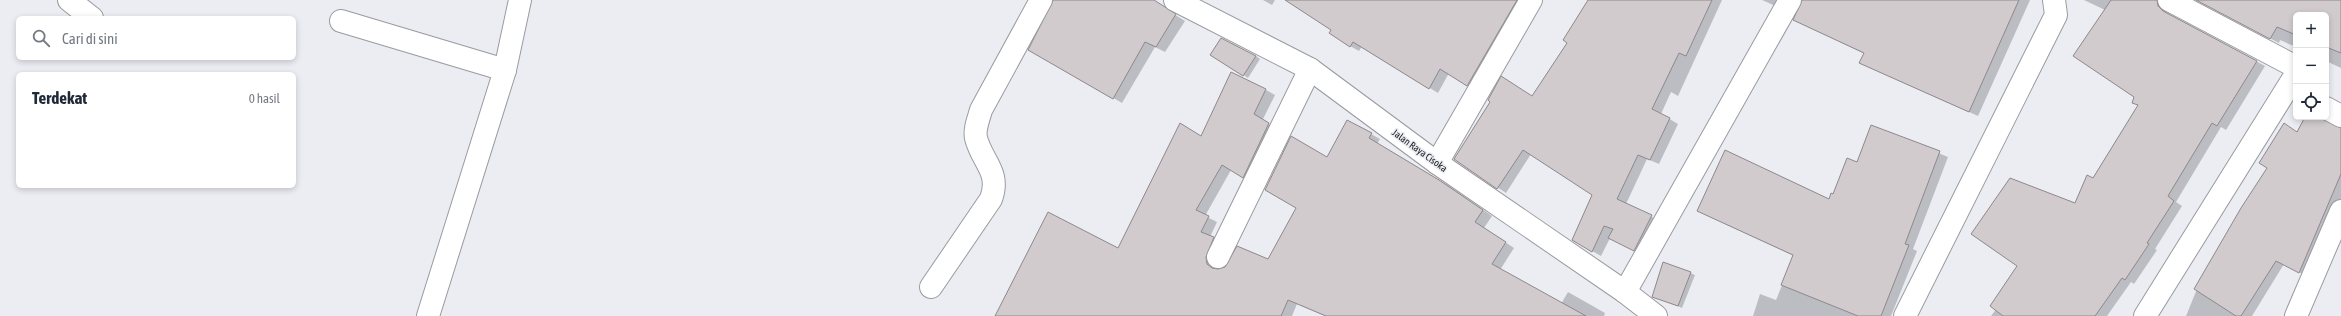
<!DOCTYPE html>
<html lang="id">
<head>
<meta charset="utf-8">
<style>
  body { margin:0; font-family:"Asap Condensed",sans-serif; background:#f2f2f3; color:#1f2937 }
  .controls { position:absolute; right:12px; top:12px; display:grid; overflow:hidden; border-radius:6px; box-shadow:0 2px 6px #0003 }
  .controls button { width:36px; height:36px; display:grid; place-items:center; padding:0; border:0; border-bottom:1px solid #e0e1e3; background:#fff; color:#1f2937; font:20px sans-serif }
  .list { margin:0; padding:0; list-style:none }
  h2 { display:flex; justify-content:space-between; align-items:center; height:52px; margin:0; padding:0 16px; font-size:17px }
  h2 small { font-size:13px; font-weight:400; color:#747a83 }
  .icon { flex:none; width:22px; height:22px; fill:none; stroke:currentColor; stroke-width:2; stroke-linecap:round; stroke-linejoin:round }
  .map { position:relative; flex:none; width:2341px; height:316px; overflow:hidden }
  .search { position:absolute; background:#fff; box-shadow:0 2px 6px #0003; left:16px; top:16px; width:280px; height:44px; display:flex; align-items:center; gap:10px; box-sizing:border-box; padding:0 14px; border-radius:6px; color:#747a83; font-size:15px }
  .panel { position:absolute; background:#fff; box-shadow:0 2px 6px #0003; left:16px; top:72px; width:280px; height:116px; border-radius:6px }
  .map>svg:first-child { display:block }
  .shadow { fill:#0003 }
  .building { fill:#d1cbcd; stroke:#8e888b }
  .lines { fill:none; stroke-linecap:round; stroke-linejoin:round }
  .street-casing { stroke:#999ba0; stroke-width:24 }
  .secondary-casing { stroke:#999ba0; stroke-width:24 }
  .street { stroke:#fff; stroke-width:22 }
  .secondary { stroke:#fff; stroke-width:22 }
  .labels { text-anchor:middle; stroke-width:3; stroke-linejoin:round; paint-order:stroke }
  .street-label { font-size:10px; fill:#202123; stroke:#ebedf3 }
</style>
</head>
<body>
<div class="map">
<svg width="2341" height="316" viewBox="0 0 2341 316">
  <rect width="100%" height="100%" fill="#ebedf3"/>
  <g class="shadow">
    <path d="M1053,0H1151L1185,21L1165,52L1155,47L1122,103L1029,49L1053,6Z"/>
    <path d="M1263,0H1275L1272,5Z"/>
    <path d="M1286,0H1529L1476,90L1449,73L1438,93L1362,46L1359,51L1350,46L1332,30Z"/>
    <path d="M1589,0H1722L1678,96L1671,92L1661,114L1678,124L1659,164L1647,159L1626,204L1660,221L1643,255L1610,238L1601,256L1573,240L1593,194L1531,154L1506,193L1455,159L1533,97L1569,43Z"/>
    <path d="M1762,0H1788L1782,9Z"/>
    <path d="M1803,0H2030L1978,116L1860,63L1865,54L1803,24Z"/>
    <path d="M2084,0H2159L2165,5L2167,12L2171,16L2265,66L2226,130L2221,127L2176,202L2182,206L2155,249L2157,250L2134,284L2131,282L2107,316H1991L2076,204L2139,106L2133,102L2135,97L2105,10Z"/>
    <path d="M2210,0H2341V68L2326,61V15H2296V47L2280,40L2279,43L2216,10Z"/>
    <path d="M1212,55L1256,56L1260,59L1248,78Z"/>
    <path d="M1266,90L1275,95L1262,121L1278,130L1252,182L1231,170L1205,216L1217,222L1210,237L1222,243L1214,263L1216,270L1268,260L1327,158L1371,134L1380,139L1377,144L1449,186L1492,216L1484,228L1514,248L1500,270L1561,304L1568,292L1605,313L1604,316H1325L1297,304L1292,316H996L1118,249L1202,137Z"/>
    <path d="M2306,117H2322L2323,120L2341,129V208L2308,277L2284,264L2252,316H2186L2197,289Z"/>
    <path d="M1872,126L1948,157L1913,249L1917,251L1891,316H1753L1760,294L1776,300L1794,256L1706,215L1829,200L1858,163Z"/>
    <path d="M1690,273L1695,275L1682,308L1653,296Z"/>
  </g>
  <g class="building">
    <path d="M1053,0H1154L1176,14L1156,47L1145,42L1113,99L1028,50Z"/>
    <path d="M1285,0H1517L1467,86L1440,69L1429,89L1353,42L1350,47L1329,33L1331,30Z"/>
    <path d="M1588,0H1712L1686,56L1679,53L1652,109L1670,118L1650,160L1638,155L1617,199L1652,215L1634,251L1608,238L1613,229L1604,226L1592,252L1572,240L1592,195L1523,150L1497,189L1454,159L1490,102L1488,100L1501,76L1532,96L1567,43L1563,40Z"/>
    <path d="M1802,0H2019L1969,112L1859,63L1864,53L1793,20Z"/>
    <path d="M2111,0H2157L2158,6L2163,11L2257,61L2217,126L2212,123L2168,196L2174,201L2147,243L2149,244L2125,280L2122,278L2095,316H2003L1990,306L2017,266L1971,234L2010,178L2075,203L2087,175L2093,178L2138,105L2132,103L2134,97L2073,56Z"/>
    <path d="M2196,0H2341V53L2326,47V15H2296V35L2277,27L2270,39Z"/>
    <path d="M1221,38L1256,56L1243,76L1210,55Z"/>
    <path d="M1231,72L1266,89L1254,114L1269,123L1243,178L1222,165L1196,210L1209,216L1201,232L1214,237L1206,257L1207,264L1212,268L1218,269L1225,267L1237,246L1268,259L1296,208L1265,190L1291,136L1327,157L1347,120L1372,133L1369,138L1439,180L1483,210L1475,222L1506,242L1492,264L1586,316H1326L1288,300L1281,316H995L1048,212L1118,248L1180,123L1201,136Z"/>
    <path d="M2305,117H2318L2341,128V174L2299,273L2276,261L2241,316H2236L2194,289L2241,208L2267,168L2259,163L2284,123L2297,132Z"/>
    <path d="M1871,125L1940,151L1905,244L1909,245L1881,316H1858L1781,285L1793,255L1697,211L1725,150L1829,199L1831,193L1833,194L1847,158L1857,162Z"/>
    <path d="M1663,262L1691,272L1678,306L1652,297Z"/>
  </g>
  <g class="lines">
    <defs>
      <g id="street">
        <path d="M69,0L92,18"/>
        <path d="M2169,0L2296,67"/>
        <path d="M341,21L505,70L520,0"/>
        <path d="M2326,108L2341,116"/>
        <path d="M1437,163L1531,0"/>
        <path d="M1218,257L1310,69"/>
        <path d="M931,287L991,199C1001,172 982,162 976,138C974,129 979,118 981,110L1041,0"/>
        <path d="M1625,292L1790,0"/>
        <path d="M428,316L505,70"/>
        <path d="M1905,316L2056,15L2054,0"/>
        <path d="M2145,316L2296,74"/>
        <path d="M2296,316L2341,211"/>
      </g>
      <path id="secondary" d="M1175,0L1310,69L1437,163L1625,292L1656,316"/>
    </defs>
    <use href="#street" class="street-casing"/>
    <use href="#secondary" class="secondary-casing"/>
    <use href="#street" class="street"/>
    <use href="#secondary" class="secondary"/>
  </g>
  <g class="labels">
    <g class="street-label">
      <text transform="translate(1420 150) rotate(36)" y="4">Jalan Raya Cisoka</text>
    </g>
  </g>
</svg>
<div class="controls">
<button>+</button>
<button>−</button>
<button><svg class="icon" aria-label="locate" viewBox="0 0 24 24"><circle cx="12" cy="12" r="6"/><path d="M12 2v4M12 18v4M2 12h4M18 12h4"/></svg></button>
</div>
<div class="search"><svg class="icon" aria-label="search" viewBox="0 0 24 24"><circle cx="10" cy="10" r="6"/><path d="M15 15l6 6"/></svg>Cari di sini</div>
<section class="panel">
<h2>Terdekat<small>0 hasil</small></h2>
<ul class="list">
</ul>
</section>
</div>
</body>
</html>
